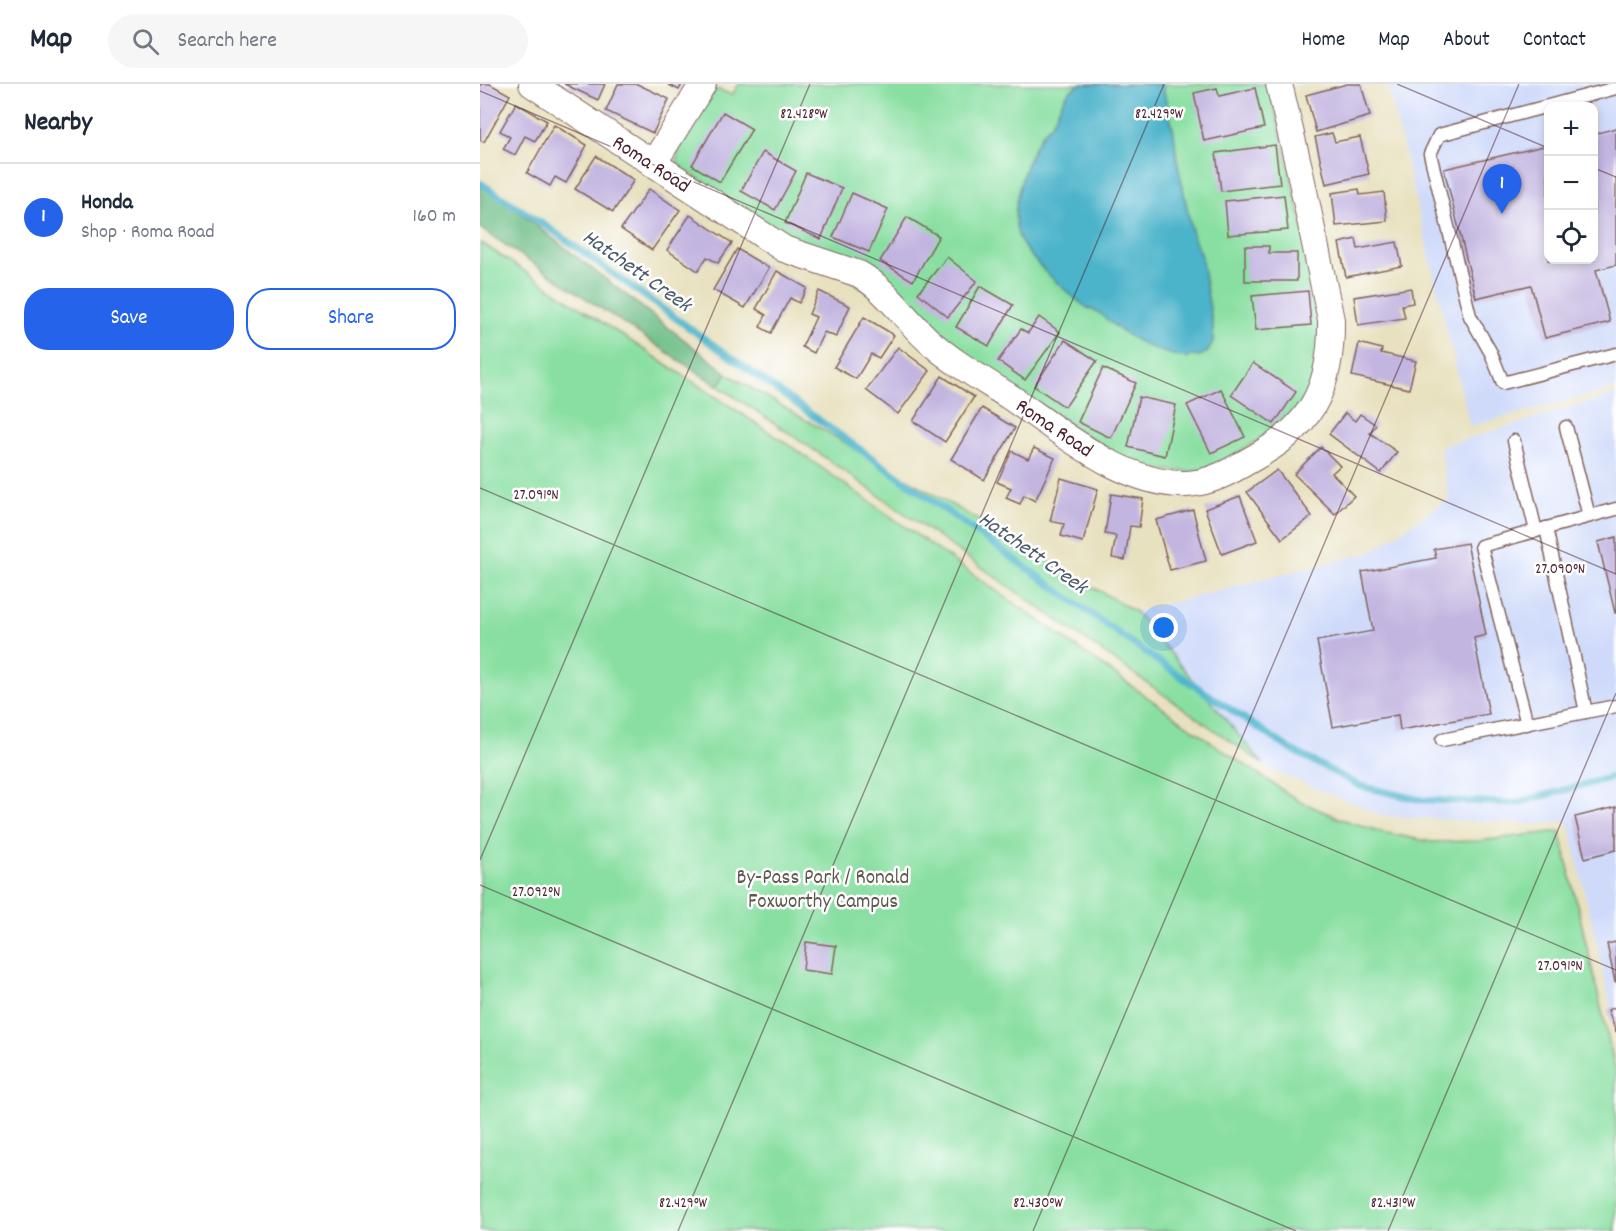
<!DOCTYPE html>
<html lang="en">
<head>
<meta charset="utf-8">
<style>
  body { margin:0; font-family:Dekko,sans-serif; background:#f6f6f7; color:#1f2937 }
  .controls { position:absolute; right:18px; top:18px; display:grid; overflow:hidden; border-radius:12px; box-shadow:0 3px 9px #0003 }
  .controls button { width:54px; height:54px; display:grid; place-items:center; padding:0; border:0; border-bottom:2px solid #e0e1e3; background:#fff; color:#1f2937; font:30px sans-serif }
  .you { position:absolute; left:684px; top:544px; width:21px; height:21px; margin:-15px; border:4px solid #fff; border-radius:50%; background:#1a73e8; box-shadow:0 0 0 9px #1a73e833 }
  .badge { display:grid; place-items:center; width:39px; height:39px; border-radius:50%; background:#2563eb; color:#fff; font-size:20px; font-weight:700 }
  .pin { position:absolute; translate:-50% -50px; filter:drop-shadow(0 2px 3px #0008) }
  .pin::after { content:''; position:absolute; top:32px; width:21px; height:18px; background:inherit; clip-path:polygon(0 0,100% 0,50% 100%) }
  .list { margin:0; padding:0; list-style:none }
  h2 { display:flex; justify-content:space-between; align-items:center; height:78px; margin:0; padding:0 24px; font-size:26px }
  h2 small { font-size:20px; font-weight:400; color:#747a83 }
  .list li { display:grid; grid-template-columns:39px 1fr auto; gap:18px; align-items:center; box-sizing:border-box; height:108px; padding:0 24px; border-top:2px solid #e0e1e3 }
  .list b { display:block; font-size:22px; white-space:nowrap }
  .list p { margin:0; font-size:20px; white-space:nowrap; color:#747a83 }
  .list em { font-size:20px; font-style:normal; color:#747a83 }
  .actions { display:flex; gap:12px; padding:18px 24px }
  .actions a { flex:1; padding:14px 0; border:2px solid #2563eb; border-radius:24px; text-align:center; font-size:21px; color:#2563eb }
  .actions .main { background:#2563eb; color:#fff }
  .icon { flex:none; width:33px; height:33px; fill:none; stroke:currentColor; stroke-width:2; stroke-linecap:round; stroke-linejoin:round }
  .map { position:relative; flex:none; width:1136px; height:1147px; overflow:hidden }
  header { display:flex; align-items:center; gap:36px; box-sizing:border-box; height:84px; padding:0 30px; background:#fff; border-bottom:2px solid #e0e1e3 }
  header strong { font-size:28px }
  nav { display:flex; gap:33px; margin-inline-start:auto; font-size:21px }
  .search { width:420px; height:54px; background:#f6f6f7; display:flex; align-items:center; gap:15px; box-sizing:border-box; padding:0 21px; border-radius:33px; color:#747a83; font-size:22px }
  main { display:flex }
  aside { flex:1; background:#fff }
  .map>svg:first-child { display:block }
  .built { fill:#cfdafa; fill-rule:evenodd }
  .green { fill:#89dfa1; stroke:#6a7f66; stroke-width:1.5 }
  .forest { fill:#6ebe87; stroke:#5c6e59; stroke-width:1.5 }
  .water { fill:#4cb3ca; stroke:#4b697a; stroke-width:1.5 }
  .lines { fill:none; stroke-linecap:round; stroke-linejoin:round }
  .stream { stroke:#4cb3ca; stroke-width:7 }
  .building { fill:#c2b5e0 }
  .lane-casing { stroke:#81635f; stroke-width:15 }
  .street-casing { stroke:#81635f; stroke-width:28 }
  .lane { stroke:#fff; stroke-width:12 }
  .street { stroke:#fff; stroke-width:26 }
  .ticks { fill:none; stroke:#4a1f2b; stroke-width:1.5; stroke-opacity:0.45 }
  .labels { text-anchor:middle; stroke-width:5; stroke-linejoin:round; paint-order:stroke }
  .street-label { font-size:21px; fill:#4a1f2b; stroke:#fff }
  .park-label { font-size:21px; fill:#5d594e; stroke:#fff }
  .water-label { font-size:22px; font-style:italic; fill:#4b5a6b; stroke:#fff }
  .ticks-label { font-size:15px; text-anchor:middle; fill:#4a1f2b; stroke:#fff; stroke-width:5; stroke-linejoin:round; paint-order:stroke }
</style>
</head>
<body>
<header>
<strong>Map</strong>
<div class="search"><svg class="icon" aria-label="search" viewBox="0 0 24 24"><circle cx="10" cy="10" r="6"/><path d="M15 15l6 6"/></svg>Search here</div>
<nav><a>Home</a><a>Map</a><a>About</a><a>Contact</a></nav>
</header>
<main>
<aside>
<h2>Nearby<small></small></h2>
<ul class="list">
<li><span class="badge">1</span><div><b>Honda</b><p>Shop · Roma Road</p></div><em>160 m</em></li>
</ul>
<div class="actions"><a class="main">Save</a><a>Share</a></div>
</aside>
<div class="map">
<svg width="1136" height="1147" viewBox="0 0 1136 1147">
  <rect width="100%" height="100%" fill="#fff"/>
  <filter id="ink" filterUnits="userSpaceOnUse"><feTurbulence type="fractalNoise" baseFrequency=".0167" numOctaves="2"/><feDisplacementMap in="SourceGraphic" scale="12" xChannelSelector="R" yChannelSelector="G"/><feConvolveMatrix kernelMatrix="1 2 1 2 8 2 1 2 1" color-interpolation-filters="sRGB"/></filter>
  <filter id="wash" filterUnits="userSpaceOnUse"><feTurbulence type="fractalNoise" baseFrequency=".008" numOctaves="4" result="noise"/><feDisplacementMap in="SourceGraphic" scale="24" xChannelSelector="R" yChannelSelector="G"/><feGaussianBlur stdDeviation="1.35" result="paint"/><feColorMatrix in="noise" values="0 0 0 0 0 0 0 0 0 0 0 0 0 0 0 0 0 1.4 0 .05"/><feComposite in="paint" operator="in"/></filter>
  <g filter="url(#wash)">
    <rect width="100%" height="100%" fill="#e8e1bf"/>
    <g class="built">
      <path d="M908,0H1136V304L990,342ZM1068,22H1114V176H1068Z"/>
      <path d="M1136,310V943L1090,744L1086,738L1083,737L1054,740L903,732L792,686L783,680L656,528L891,468L969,415L960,363Z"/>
    </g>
    <g class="green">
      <path d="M259,0H789L839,211L841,283L813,335L736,382L711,388L672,385L635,370L309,156L198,81C192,61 223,24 234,6H239L252,11Z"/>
      <path d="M0,158L309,361L741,665L819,717L858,734L902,748L951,758L999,757L1080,747L1136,988V1147H0Z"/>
      <path d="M247,290L656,528L783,680L314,352L238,302Z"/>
    </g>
    <path class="forest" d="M0,98L247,289L238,302L0,144Z"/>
    <path class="water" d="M601,0H682L694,49L697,76L713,152L721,172L733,243V257L728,268L719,272H710L707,274C684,270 660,260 640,246C633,241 626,234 619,229C615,226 610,226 606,223C588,210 552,177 541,158C526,131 545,78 560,53C563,48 568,44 572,39C578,29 581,16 590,7C593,4 598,3 601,0Z"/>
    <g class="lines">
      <path class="stream" d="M0,99L72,146L669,571L810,665L880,702L941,716L1036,719L1136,692"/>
    </g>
    <g id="blocks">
      <g class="building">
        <path d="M0,0H10L30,11L4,58L0,56Z"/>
        <path d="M84,0H125L118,16Z"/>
        <path d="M138,0H157L189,15L173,49L126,27Z"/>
        <path d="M187,0H202L199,6Z"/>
        <path d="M867,0H881L890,32L836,48L826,11Z"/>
        <path d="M737,4L739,12L775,4L784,44L724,57L714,9Z"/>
        <path d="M36,19L67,37L55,57L45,52L35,71L23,65L30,53L20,47Z"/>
        <path d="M243,28L272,45L240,98L212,81Z"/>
        <path d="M74,41L107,61L86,99L75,93L70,102L47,89Z"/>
        <path d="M1136,44V181L1116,186L1130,238L1065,254L1051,201L996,214L964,85L1068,61V176H1114V50Z"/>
        <path d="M852,49L855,58L880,53L889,90L846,100L835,53Z"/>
        <path d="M795,61L800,100L741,107L736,69Z"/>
        <path d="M283,68L316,87L295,126L261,107Z"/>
        <path d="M116,72L154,96L133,128L95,105Z"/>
        <path d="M326,89L362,104L341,155L305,139Z"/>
        <path d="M169,105L200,126L172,166L141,145Z"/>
        <path d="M879,105L880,111L904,108L907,137L856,142L852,109Z"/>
        <path d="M372,109L408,125L389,168L353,153Z"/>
        <path d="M804,111L808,146L748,151L745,117Z"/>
        <path d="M210,131L252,159L238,179L227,173L218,187L187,166Z"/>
        <path d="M427,133L459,152L433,197L400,177Z"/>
        <path d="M876,155L878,165L917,158L922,182L866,193L859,159Z"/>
        <path d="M765,162H789V169H817V197H765Z"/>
        <path d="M257,165L289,184L265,224L233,206Z"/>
        <path d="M467,173L497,197L468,233L438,209Z"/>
        <path d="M297,187L327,204L319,219L310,214L291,249L280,243L286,231L276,225Z"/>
        <path d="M500,202L533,221L509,262L476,243Z"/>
        <path d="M931,204L933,219L922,221L925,234L878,241L874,213Z"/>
        <path d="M339,207L370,222L356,253L344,248L334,269L322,263L336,233L329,230Z"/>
        <path d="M828,207L831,241L776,246L772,212Z"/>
        <path d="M384,233L414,251L399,274L391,270L376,295L354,283Z"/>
        <path d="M559,233L580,248L545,296L518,277L541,245L548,249Z"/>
        <path d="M585,256L617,277L585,323L554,302Z"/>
        <path d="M879,259L902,265L901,269L936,277L929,305L872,292Z"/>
        <path d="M418,263L450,287L418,330L386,306Z"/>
        <path d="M773,279L816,308L794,340L751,311Z"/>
        <path d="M623,284L656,299L631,354L598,338Z"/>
        <path d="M462,292L494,313L465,358L433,337Z"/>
        <path d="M741,305L765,353L731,369L707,321Z"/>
        <path d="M659,313L696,321L685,372L648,363Z"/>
        <path d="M502,324L535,344L504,396L471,375Z"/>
        <path d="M865,329L875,337L880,330L896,341L890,349L917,368L901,389L849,350Z"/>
        <path d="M841,363L860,382L852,389L874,412L855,430L814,390Z"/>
        <path d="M554,364L575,374L555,417L544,411L540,420L526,414L531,404L517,398L532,367L548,375Z"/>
        <path d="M797,386L832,432L802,455L767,408Z"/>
        <path d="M581,394L618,405L603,458L581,452L584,440L570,437Z"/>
        <path d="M631,410L663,415L659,443L650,442L645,476L632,474L636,452L625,450Z"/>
        <path d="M760,412L777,457L742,470L725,425Z"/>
        <path d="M713,426L726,477L690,486L676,436Z"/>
        <path d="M1136,453V529H1135L1118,458Z"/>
        <path d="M987,459L1006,551L994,554L1009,630L920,646L918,631L853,643L837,557L893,547L882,488L956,474L954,465Z"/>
        <path d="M1136,723V766L1105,774L1095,733Z"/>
        <path d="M326,858L356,862L352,890L323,886Z"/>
        <path d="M1136,858V898H1135L1127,860Z"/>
        <path d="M1136,923V948L1128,926Z"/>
      </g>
    </g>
  </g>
  <g filter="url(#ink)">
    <use href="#blocks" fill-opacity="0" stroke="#81635f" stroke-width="1.5"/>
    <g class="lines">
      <defs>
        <g id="lane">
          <path d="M1136,4L959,51L950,70L990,232L1011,269L1023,299L1136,270"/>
          <path d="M1086,343L1109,432"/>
          <path d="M1034,357L1056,447"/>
          <path d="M1066,444L1106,628"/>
          <path d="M1047,640L1001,462L1136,425"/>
          <path d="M962,656L1136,622"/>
        </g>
        <g id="street">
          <path d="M52,0L304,165L379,190C407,206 424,234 448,256C472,278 502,295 530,313C580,347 644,402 707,400C735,399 759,382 782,369C836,338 852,296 851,236L820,88L799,0"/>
          <path d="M173,80L223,0"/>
        </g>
      </defs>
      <use href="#lane" class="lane-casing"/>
      <use href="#street" class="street-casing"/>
      <use href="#lane" class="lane"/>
      <use href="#street" class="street"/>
    </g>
  </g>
  <path class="ticks" d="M917,0L1068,64M0,7L1136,490M1114,84L1136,93M0,404L1136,886M0,776L330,0M0,801L816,1147M198,1147L684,0M553,1147L1039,0M908,1147L1136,609"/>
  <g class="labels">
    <g class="street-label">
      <text transform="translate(172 79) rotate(33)" y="7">Roma Road</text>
      <text transform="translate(575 343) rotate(34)" y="7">Roma Road</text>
    </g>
    <g class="park-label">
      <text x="343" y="799">By-Pass Park / Ronald<tspan x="343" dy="24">Foxworthy Campus</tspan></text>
    </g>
    <g class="water-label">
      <text transform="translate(158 185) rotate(35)" y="8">Hatchett Creek</text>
      <text transform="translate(554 467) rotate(35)" y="8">Hatchett Creek</text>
    </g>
  </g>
  <g class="ticks-label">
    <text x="324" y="34">82.428°W</text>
    <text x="679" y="34">82.429°W</text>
    <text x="56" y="415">27.091°N</text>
    <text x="1080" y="489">27.090°N</text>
    <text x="56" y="812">27.092°N</text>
    <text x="1080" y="886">27.091°N</text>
    <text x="203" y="1123">82.429°W</text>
    <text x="558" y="1123">82.430°W</text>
    <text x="913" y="1123">82.431°W</text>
  </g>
</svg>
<div class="controls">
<button>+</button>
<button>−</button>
<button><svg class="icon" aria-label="locate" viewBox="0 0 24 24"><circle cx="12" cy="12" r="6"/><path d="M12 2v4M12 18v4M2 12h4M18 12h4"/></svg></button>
</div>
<div class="you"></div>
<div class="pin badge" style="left:1022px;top:130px">1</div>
</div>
</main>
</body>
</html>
